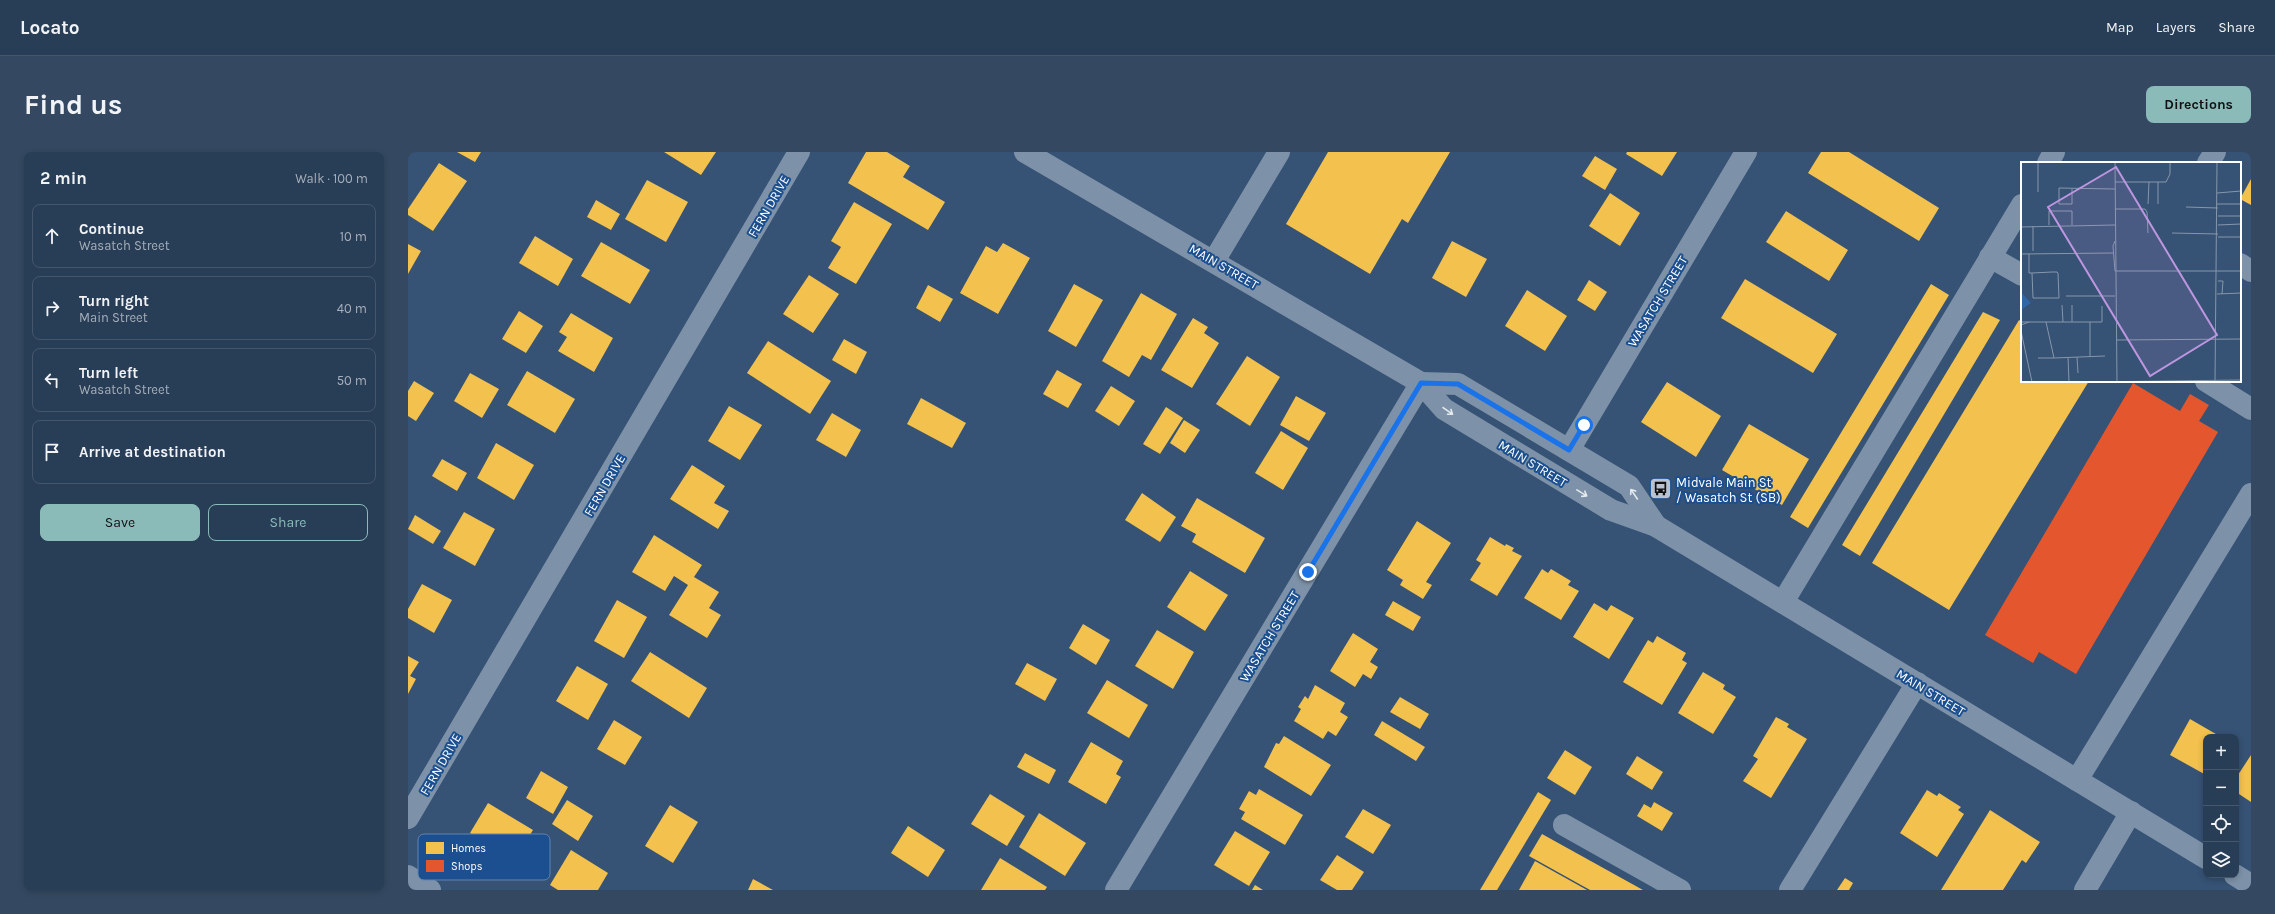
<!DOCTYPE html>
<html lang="en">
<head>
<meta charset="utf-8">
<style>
  body { margin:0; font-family:Karla,sans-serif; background:#344961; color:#f1f3f6 }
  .controls { position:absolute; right:12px; bottom:12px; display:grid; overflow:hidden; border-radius:8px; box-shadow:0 2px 6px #0003 }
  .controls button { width:36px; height:36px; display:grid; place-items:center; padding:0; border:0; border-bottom:1px solid #44576d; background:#283e57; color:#f1f3f6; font:20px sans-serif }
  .stop { position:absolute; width:12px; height:12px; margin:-9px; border:3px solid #1a73e8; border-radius:50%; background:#fff }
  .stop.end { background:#1a73e8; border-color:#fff; box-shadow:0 1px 4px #0008 }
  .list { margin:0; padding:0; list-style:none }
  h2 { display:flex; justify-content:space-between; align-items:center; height:52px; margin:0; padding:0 16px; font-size:17px }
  h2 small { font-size:13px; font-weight:400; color:#a5aeba }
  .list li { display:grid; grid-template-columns:26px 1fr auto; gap:12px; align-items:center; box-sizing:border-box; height:64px; margin:0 8px 8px; padding:0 8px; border:1px solid #44576d; border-radius:8px }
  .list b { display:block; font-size:15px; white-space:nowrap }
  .list p { margin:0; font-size:13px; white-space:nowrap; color:#a5aeba }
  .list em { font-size:13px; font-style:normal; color:#a5aeba }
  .actions { display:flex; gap:8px; padding:12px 16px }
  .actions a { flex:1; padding:9px 0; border:1px solid #8bbbb9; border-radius:8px; text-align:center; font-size:14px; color:#8bbbb9 }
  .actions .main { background:#8bbbb9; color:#111 }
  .icon { flex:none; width:22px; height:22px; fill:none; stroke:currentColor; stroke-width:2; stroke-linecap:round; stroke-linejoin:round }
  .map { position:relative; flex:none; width:1843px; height:738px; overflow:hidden; border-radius:8px }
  header { display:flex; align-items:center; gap:24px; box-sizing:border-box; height:56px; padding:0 20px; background:#283e57; border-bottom:1px solid #44576d }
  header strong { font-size:19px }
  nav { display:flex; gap:22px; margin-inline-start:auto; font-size:14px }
  .intro { display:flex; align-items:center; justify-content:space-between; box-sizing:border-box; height:96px; padding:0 24px }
  h1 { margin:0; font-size:28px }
  .button { padding:10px 18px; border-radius:8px; background:#8bbbb9; color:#111; font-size:14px; font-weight:700 }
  main { display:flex; gap:24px; padding:0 24px }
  aside { flex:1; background:#283e57; border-radius:8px; box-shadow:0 2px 6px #0003 }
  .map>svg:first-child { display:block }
  .homes { fill:#f2c14e }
  .shops { fill:#e4572e }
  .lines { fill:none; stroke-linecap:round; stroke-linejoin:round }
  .minor { stroke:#7d92a8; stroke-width:22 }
  .oneway { stroke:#e5e9ee }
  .route { stroke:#1a73e8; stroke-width:5 }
  .labels { text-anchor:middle; stroke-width:4; stroke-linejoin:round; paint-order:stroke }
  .street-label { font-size:13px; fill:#fff; stroke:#1b4f8f }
  .poi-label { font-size:13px; fill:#fff; stroke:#1b4f8f; text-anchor:start }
  .inset-road { fill:none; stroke:#8697ac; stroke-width:1 }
  .view { fill:#bd96df; fill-opacity:0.15; stroke:#bd96df; stroke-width:2 }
  .inset-edge { fill:none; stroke:#fff; stroke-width:2 }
  .key { fill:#1b4f8f; stroke:#5f84b1; stroke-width:1 }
  .key-label { font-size:11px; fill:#fff }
</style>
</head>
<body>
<header>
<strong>Locato</strong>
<nav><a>Map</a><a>Layers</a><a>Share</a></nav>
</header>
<div class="intro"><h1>Find us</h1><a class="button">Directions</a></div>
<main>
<aside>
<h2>2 min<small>Walk · 100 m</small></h2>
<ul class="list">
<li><svg class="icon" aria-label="ahead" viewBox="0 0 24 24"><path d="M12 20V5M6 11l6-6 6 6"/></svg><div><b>Continue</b><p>Wasatch Street</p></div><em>10 m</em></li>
<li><svg class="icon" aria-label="right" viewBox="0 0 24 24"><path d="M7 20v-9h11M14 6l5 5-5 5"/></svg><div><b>Turn right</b><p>Main Street</p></div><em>40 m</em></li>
<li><svg class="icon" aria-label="left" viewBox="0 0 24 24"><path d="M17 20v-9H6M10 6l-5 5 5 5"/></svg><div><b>Turn left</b><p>Wasatch Street</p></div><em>50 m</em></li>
<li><svg class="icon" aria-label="arrive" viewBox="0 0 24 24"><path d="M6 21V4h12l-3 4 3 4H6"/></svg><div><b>Arrive at destination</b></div></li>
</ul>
<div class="actions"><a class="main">Save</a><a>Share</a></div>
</aside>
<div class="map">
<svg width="1843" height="738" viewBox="0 0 1843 738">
  <rect width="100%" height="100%" fill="#365274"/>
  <g class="homes">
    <path d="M49,0H73L67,10Z"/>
    <path d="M256,0H308L293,23Z"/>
    <path d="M458,0H479L502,14L495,25L537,50L520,78L440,31Z"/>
    <path d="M920,0H1042L1000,71L994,67L962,122L878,72Z"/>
    <path d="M1219,0H1269L1254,24L1218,2Z"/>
    <path d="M1413,0H1441L1531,56L1511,89L1400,21Z"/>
    <path d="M1187,4L1209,17L1197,38L1174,24Z"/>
    <path d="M31,11L59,29L25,79L0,63V57Z"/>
    <path d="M1843,27V53L1832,47Z"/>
    <path d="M239,28L280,50L258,90L217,67Z"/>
    <path d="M1202,41L1232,61L1212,94L1181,74Z"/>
    <path d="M188,48L212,62L203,78L179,65Z"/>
    <path d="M446,50L484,72L448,132L420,116L433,95L423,89Z"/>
    <path d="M1378,59L1440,98L1421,129L1358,90Z"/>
    <path d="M127,84L165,107L150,134L111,111Z"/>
    <path d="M1044,89L1079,107L1058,145L1024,126Z"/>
    <path d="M193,90L242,118L222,152L173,124Z"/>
    <path d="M595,91L622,106L590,162L552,141L578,94L589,100Z"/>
    <path d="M0,92L13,99L0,122Z"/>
    <path d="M401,123L431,142L405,181L375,162Z"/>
    <path d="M1337,127L1429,182L1405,221L1313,166Z"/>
    <path d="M1181,128L1199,140L1187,159L1169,148Z"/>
    <path d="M666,132L695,148L668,195L640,179Z"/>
    <path d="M1523,132L1541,143L1400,376L1382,365Z"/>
    <path d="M520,133L545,147L532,170L508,156Z"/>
    <path d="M1119,138L1159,164L1137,199L1097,174Z"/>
    <path d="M733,141L769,162L743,208L734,203L721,225L694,209Z"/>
    <path d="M111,159L135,174L118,201L94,187Z"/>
    <path d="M1575,160L1592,168L1452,404L1434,393Z"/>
    <path d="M163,161L205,186L186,220L150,199L159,185L151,180Z"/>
    <path d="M785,166L800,175L796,181L811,191L784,236L753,218Z"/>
    <path d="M1611,168L1614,170V229H1681L1541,458L1464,411Z"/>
    <path d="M436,187L459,200L448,222L424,208Z"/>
    <path d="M360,189L423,229L402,262L339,221Z"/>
    <path d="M839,204L872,225L842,274L808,252Z"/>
    <path d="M649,218L674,232L660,256L635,242Z"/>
    <path d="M119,219L167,247L147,281L99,253Z"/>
    <path d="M62,221L91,237L74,266L46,249Z"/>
    <path d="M6,229L26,241L8,269L0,264V239Z"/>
    <path d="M1259,230L1313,264L1288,305L1233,270Z"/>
    <path d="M703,234L727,249L711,274L687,259Z"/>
    <path d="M888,244L918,261L901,289L872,273Z"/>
    <path d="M513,246L558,271L544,296L499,272Z"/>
    <path d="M321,254L354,273L332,308L300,289Z"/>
    <path d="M758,255L775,266L752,302L735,292Z"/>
    <path d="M424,261L453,278L438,305L408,288Z"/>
    <path d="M776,268L792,278L777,301L762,291Z"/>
    <path d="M1341,272L1401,307L1374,353L1314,318Z"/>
    <path d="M873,279L900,296L875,338L847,321Z"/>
    <path d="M88,291L126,313L106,348L69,326Z"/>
    <path d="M34,307L59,321L49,339L24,324Z"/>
    <path d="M284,313L317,334L306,351L321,359L310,377L262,347Z"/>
    <path d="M734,341L768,365L752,390L717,368Z"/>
    <path d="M789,346L857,386L837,421L784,390L788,382L773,374Z"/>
    <path d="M56,360L87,377L67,414L35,396Z"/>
    <path d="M7,363L33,379L25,392L0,377Z"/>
    <path d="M1009,369L1043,391L1018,430L1024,433L1015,447L992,433L995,428L979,418Z"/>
    <path d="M246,383L294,413L286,425L311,440L301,456L313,463L299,486L261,463L280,433L266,424L257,439L224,420Z"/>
    <path d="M1082,385L1097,394L1098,392L1106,396L1104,399L1114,404L1089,444L1062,428L1073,411L1068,408Z"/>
    <path d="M1134,417L1140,421L1143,417L1163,429L1160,433L1171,439L1153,468L1116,446Z"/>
    <path d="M782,419L820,443L797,479L759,455Z"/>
    <path d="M14,432L44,448L26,481L0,466V457Z"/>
    <path d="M209,448L239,465L216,506L186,489Z"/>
    <path d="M985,449L1013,465L1005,479L977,463Z"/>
    <path d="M1186,451L1199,459L1203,453L1226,466L1201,507L1165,485Z"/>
    <path d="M675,472L702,488L688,513L661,496Z"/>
    <path d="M749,478L786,500L765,537L727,514Z"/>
    <path d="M945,481L970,497L962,510L970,515L963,527L955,522L947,535L922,519Z"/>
    <path d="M1249,484L1278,501L1274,508L1279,511L1254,553L1215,530L1240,488L1245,491Z"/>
    <path d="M242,500L299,536L281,566L223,529Z"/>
    <path d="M0,504L11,510L2,524L8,527L0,542Z"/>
    <path d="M619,511L649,527L637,549L607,532Z"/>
    <path d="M169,514L200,532L180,568L148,549Z"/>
    <path d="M1295,520L1317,533L1315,537L1328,545L1305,582L1270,561Z"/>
    <path d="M699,528L740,553L721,586L679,561Z"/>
    <path d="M907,533L937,551L932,560L940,565L928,584L920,579L915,587L886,569L893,557L890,555L897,544L900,547Z"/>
    <path d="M992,545L1021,562L1012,577L982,560Z"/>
    <path d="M1368,565L1381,572L1379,575L1399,587L1363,646L1335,629L1350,607L1345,604Z"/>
    <path d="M1782,567L1813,585H1798V623L1762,603Z"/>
    <path d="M206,568L234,585L217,613L189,597Z"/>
    <path d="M974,569L1017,595L1008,609L966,583Z"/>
    <path d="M876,584L923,613L903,644L856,615L868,591L871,592Z"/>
    <path d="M683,590L715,609L708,622L713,625L698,652L660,630Z"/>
    <path d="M1157,598L1184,615L1167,643L1139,626Z"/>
    <path d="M617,601L648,618L641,632L609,615Z"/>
    <path d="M1843,603V650L1828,640V626Z"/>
    <path d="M1229,604L1255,620L1244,638L1218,622Z"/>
    <path d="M133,619L160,635L145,662L118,646Z"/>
    <path d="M851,637L895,663L877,693L833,667L837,660L831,657L841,639L848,643Z"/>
    <path d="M1519,638L1529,644L1531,641L1553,655L1550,658L1556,662L1529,705L1492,681Z"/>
    <path d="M1130,640L1143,648L1089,738H1072Z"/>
    <path d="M582,642L617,664L599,694L563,672Z"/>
    <path d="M159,648L185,664L170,689L144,672Z"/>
    <path d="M1246,650L1265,661L1254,679L1229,664L1236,652L1243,656Z"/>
    <path d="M80,651L125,678L107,707L62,681Z"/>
    <path d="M262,653L290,670L265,711L237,694Z"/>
    <path d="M955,657L983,673L965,702L937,685Z"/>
    <path d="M1582,658L1632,690L1618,711L1614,708L1595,738H1533Z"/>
    <path d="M631,661L678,691L657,724L611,695Z"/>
    <path d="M500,674L537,698L520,725L483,701Z"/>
    <path d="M827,679L862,700L841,734L806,713Z"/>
    <path d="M1134,682L1235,738H1182L1121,704Z"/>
    <path d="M163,698L200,721L190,738H150L142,733Z"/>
    <path d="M929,703L956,720L944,738H929L912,728Z"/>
    <path d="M592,706L639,735L637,738H573Z"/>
    <path d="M1127,709L1179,738H1111Z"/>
    <path d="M1437,726L1445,731L1441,738H1429Z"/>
    <path d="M345,727L365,738H340Z"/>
    <path d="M847,733L855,738H844Z"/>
  </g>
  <path class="shops" d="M1725,231L1772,259L1782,242L1801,253L1791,269L1810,280L1668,522L1631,500L1625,511L1577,483Z"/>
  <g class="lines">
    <g class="minor">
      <path d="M617,0L1013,231L1036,257L1203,358L1248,374L1798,706"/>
      <path d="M1640,11L1646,0"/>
      <path d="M1800,11L1807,0"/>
      <path d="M1582,105L1614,123"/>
      <path d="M806,109L871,0"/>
      <path d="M1832,112L1843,119"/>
      <path d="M1798,229L1843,257"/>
      <path d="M1013,231L1050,232L1221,334L1248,374"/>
      <path d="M1161,298L1338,0"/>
      <path d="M1375,450L1614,53"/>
      <path d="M1669,628L1843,342"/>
      <path d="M0,666L391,0"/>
      <path d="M1156,673L1272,738"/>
      <path d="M1827,723L1843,733"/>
      <path d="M0,724L22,738"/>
      <path d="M708,738L1013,231"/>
      <path d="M1382,738L1509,531"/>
      <path d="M1677,738L1723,660"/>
    </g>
  </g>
  <defs><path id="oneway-shaft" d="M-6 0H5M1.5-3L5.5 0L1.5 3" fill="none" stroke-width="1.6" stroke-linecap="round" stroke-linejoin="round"/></defs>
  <g class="oneway">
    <use href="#oneway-shaft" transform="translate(1040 259) rotate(35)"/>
    <use href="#oneway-shaft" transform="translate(1174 341) rotate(31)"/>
    <use href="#oneway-shaft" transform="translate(1226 342) rotate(-124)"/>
  </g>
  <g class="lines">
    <path class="route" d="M900,420L1013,231L1050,232L1161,298L1176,273"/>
  </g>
  <defs>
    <symbol id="bus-square" viewBox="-11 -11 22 22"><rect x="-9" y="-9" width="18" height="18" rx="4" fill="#b9c2ce" stroke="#1b4f8f"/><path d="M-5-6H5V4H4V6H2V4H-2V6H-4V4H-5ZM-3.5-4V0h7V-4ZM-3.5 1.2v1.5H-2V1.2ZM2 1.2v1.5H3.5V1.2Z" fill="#111"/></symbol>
  </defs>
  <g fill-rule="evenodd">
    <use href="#bus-square" x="1240" y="324" width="25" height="25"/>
  </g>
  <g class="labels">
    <g class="street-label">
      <text transform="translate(360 54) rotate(-60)" y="5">FERN DRIVE</text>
      <text transform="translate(816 114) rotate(30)" y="5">MAIN STREET</text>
      <text transform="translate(1249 149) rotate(-59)" y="5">WASATCH STREET</text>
      <text transform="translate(1125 311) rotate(31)" y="5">MAIN STREET</text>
      <text transform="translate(196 333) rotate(-60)" y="5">FERN DRIVE</text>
      <text transform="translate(861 484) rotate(-59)" y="5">WASATCH STREET</text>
      <text transform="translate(1523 540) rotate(31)" y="5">MAIN STREET</text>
      <text transform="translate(32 612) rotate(-60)" y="5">FERN DRIVE</text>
    </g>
    <g class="poi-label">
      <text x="1268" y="335">Midvale Main St<tspan x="1268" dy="15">/ Wasatch St (SB)</tspan></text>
    </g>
  </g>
  <g transform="translate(1613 10)">
    <rect width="220" height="220" fill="#365274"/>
    <path d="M0,130L10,141L0,148Z" fill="#2f66a5"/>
    <path class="inset-road" d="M94,0L96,220M94,20H145L149,12V0M137,20V42M51,27V42H38V26L94,27M17,30V0M196,31L220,29M127,42L128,20M196,42H220M165,45L197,46M94,47H124L126,50L127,71M197,54H220M28,63V49H51V63M197,63L220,62M0,65L94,63M151,71L197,72M197,75H220M12,89V64M0,92L92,91M8,92V111H11L31,110H36L37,111L38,136H12L11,111M94,109H220M94,109L92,84L94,79M197,119H202L201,132M196,132L220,131M45,134H94M41,143L42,160M51,143V160M0,160H8L0,163M8,160H81V144M25,160L33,196L84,194M0,169L11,220M95,178L220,177M69,194V160M47,195L48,220M56,195L57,211M17,196H33M68,220L220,218M194,220L196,0"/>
    <path class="view" d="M95,5L196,173L129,214L27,45Z"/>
    <rect width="220" height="220" class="inset-edge"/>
  </g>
  <rect x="10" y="682" width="132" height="46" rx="6" class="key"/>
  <rect x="18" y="690" width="18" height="12" fill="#f2c14e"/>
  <rect x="18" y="708" width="18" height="12" fill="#e4572e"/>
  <g class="key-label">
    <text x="43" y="700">Homes</text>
    <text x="43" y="718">Shops</text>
  </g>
</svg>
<div class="controls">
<button>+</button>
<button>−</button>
<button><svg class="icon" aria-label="locate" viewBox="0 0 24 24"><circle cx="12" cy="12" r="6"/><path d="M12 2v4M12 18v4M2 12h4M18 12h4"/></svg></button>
<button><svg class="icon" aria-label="layers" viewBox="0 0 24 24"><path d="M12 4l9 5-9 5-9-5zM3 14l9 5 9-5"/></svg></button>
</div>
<div class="stop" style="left:1176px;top:273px"></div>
<div class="stop end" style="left:900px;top:420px"></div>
</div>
</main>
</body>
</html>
